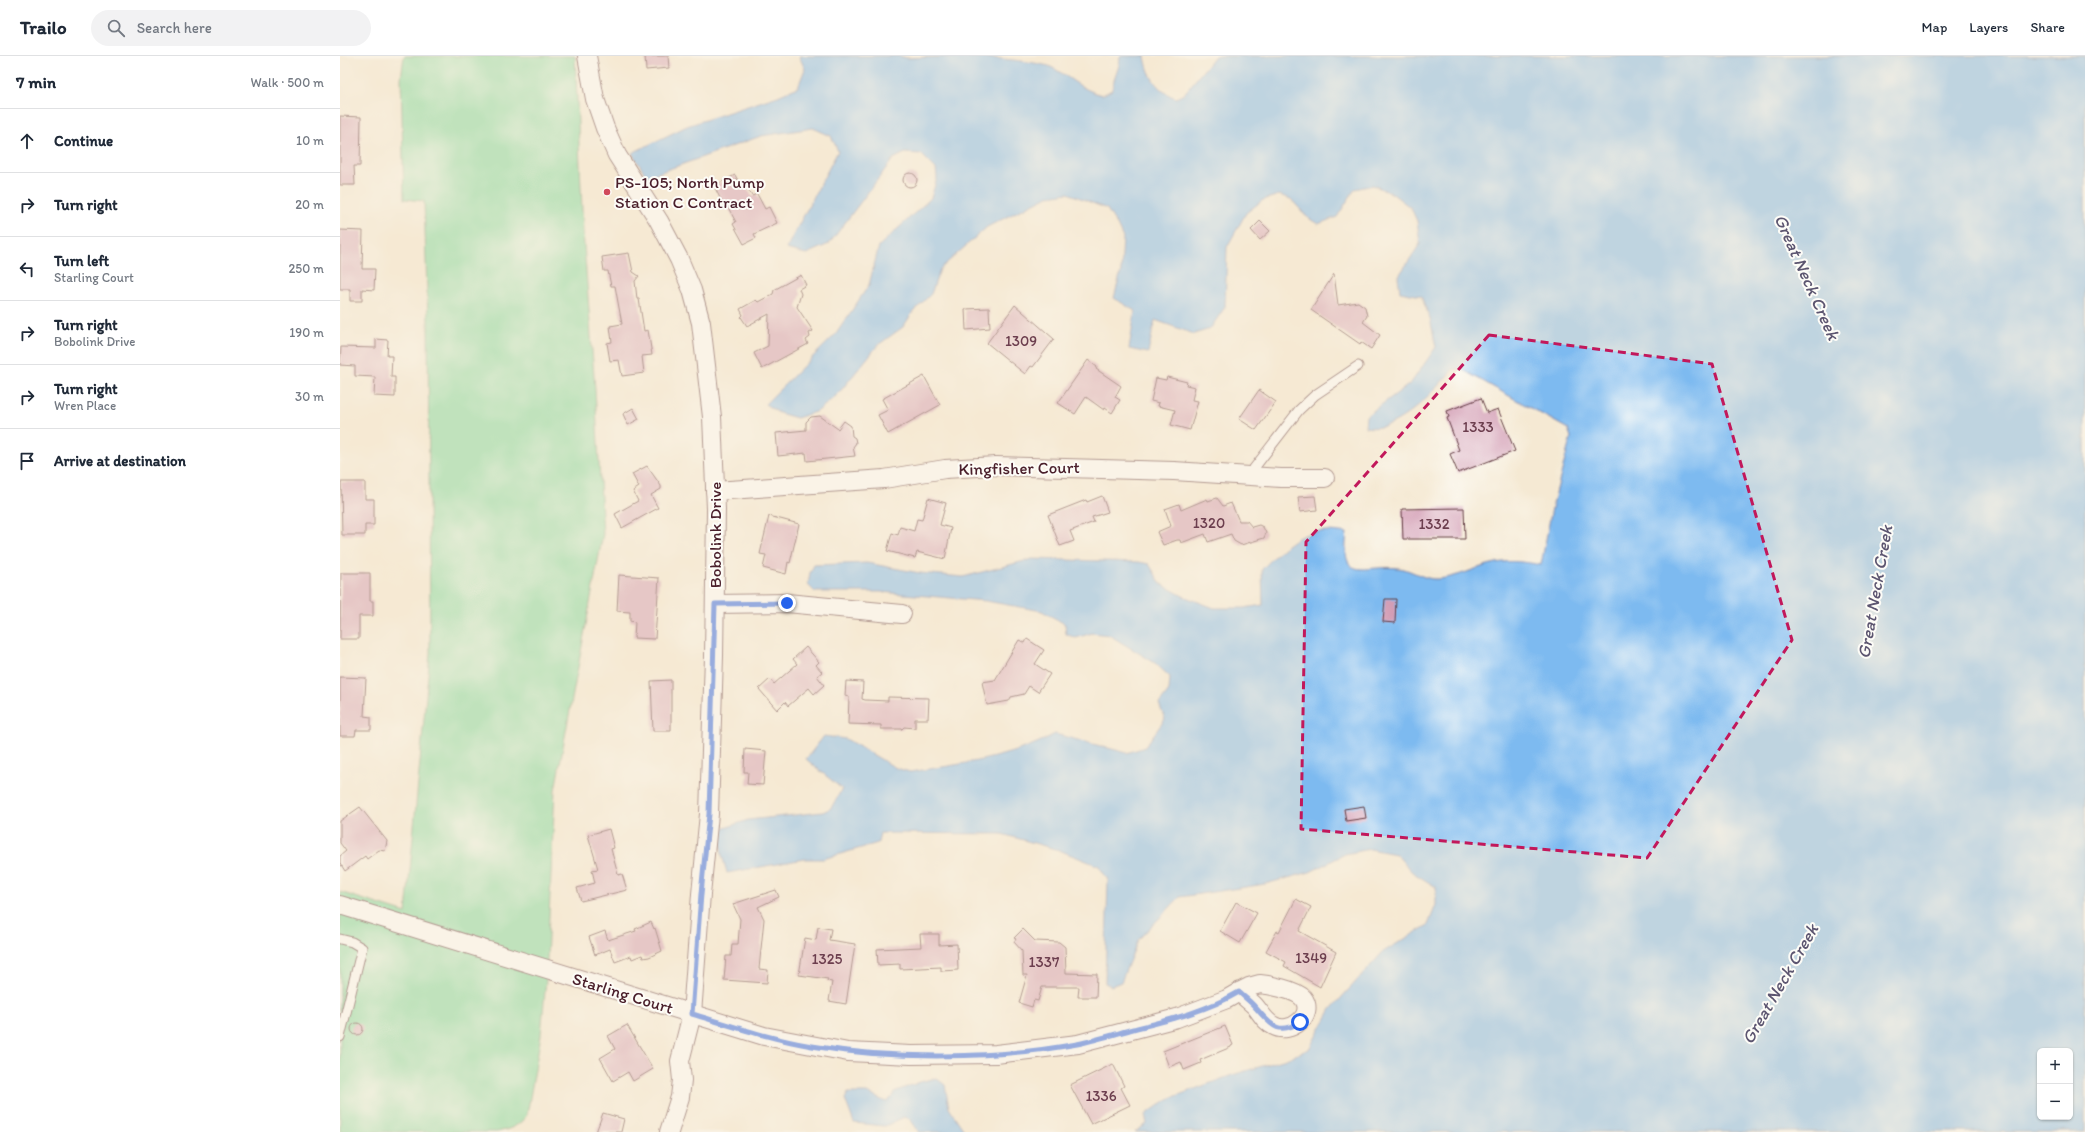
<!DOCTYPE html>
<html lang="en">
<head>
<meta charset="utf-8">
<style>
  body { margin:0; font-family:Itim,sans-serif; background:#f2f2f3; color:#1f2937 }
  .controls { position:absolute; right:12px; bottom:12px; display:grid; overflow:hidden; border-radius:6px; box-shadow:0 1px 3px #0004 }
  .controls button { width:36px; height:36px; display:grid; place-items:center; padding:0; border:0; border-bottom:1px solid #e0e1e3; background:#fff; color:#1f2937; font:20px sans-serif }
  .stop { position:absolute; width:12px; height:12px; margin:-9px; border:3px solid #2563eb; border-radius:50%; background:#fff }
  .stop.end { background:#2563eb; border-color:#fff; box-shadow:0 1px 4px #0008 }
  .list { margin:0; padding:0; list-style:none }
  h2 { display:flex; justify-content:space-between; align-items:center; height:52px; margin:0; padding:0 16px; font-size:17px }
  h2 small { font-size:13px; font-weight:400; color:#747a83 }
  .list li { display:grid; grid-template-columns:26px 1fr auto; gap:12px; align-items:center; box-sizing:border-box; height:64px; padding:0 16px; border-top:1px solid #e0e1e3 }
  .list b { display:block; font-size:15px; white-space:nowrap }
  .list p { margin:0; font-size:13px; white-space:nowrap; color:#747a83 }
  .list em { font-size:13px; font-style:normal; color:#747a83 }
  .icon { flex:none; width:22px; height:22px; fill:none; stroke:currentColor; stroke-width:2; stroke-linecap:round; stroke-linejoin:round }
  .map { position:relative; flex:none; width:1745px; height:1076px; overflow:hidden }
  header { display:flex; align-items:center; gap:24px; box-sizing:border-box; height:56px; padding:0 20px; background:#fff; border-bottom:1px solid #e0e1e3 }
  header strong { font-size:19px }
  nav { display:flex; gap:22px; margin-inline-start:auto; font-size:14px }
  .search { width:280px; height:36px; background:#f2f2f3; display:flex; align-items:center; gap:10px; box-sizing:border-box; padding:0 14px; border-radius:22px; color:#747a83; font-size:15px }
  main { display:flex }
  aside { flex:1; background:#fff }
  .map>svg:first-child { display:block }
  .green { fill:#7fdaa0; stroke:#647c66 }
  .water { fill:#7dbaf0; stroke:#646c8e; fill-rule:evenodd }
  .building { fill:#d39db5 }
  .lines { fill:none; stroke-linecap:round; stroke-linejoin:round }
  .service-casing { stroke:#643d44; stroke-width:11 }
  .minor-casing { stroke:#643d44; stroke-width:20 }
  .service { stroke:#fff; stroke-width:9 }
  .minor { stroke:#fff; stroke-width:18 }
  .route { stroke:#2563eb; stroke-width:5 }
  .marked { fill:none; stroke:#c2185b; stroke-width:3; stroke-dasharray:8 5; stroke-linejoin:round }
  .poi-dot { fill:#d1495b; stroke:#fdfcf7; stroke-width:1.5 }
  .labels { text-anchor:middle; stroke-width:4; stroke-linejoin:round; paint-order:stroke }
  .number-label { font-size:15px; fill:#6c3e4e }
  .poi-label { font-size:17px; fill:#4a1f2b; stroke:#fdfcf7; text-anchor:start }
  .street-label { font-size:17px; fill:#4a1f2b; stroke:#fdfcf7 }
  .water-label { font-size:18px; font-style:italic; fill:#5c5570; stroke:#fdfcf7 }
</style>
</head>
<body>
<header>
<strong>Trailo</strong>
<div class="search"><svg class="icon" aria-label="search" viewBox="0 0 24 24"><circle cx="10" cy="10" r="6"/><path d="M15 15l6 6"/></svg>Search here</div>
<nav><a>Map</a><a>Layers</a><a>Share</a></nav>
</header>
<main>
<aside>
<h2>7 min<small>Walk · 500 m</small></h2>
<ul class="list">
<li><svg class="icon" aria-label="ahead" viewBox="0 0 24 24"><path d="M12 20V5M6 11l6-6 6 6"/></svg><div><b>Continue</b></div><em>10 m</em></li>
<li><svg class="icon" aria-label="right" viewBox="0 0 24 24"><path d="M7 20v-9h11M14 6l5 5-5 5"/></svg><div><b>Turn right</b></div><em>20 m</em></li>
<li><svg class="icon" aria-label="left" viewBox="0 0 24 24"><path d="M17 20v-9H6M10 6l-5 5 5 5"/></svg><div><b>Turn left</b><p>Starling Court</p></div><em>250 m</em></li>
<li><svg class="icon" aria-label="right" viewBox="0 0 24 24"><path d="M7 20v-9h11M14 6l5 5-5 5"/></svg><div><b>Turn right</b><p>Bobolink Drive</p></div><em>190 m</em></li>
<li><svg class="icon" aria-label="right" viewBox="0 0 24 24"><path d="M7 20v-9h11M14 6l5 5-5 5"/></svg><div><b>Turn right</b><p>Wren Place</p></div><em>30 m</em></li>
<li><svg class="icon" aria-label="arrive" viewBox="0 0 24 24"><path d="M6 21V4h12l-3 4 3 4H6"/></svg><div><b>Arrive at destination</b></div></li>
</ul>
</aside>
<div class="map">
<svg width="1745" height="1076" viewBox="0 0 1745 1076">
  <rect width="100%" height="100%" fill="#fdfcf7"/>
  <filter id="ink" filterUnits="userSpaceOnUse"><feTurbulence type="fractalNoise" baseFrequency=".025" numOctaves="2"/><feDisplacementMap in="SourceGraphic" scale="8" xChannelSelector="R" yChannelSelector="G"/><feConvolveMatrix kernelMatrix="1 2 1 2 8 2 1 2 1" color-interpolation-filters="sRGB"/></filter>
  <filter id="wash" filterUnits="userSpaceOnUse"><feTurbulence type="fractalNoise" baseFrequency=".012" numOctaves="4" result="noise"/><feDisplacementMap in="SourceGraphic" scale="16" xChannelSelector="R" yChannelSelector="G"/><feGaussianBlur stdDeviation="0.9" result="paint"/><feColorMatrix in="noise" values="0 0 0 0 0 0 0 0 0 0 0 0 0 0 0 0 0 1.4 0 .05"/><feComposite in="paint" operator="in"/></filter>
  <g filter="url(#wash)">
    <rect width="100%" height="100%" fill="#f5e9d3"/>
    <path class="green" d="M64,0H235L243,175L255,333L263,478L215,734L206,924L201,979L187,1059C179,1070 171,1073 157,1076H0V836L66,857L90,597L88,265L84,145L64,143L61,22Z"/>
    <g class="water">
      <path d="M459,0H559L567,2C611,0 668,0 709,10C728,19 739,33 762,39L772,34C773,22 780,13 780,0H805C808,20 817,35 836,42L844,38L875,0H1745V1076H795L807,1068L805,1059L828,1043L892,1019L946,1003L969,993L991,953L1043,896L1088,869L1096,849V831L1072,816L1056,798L1030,793L1005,798L970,816L925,828L840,841L798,884L781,926L771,930L765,927L768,824L759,810L719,794L662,778L540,777L538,787L483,803H464L387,817L382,799L379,774L408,764L483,756L491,752L502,733L466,703L484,680L506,683L556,712L570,716C620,708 670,703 715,678L787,697L805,691L825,663L819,648L829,635L830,621L815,607L769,579L752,577L736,582L726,578L725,568L702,555L646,545L540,536H475L468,529L470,517L474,509L527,507L580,517L623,521L692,503L799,506L809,508L821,528L843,540L874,552H904L923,549L922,513C952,483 963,470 1007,477C1000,529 1025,508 1058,512C1071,513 1084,524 1097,523C1117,522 1136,511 1156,507C1171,504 1186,506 1201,509L1212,452L1231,381L1228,373L1123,314L1114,313C1092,335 1059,378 1025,371L1026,360L1071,327L1096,291L1090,262L1081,240L1060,236L1058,221L1080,188L1077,165L1071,152L1053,138L1033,129L1015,133L997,161L978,168L968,162L951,143L939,139L923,144L906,157L887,191L885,251L870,273L854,278L815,264L808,297L789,293L795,255L774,242L781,215L783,182L777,169L767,153L728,137L708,140L647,171L600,213L591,238L573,256L563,271L538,289L498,338L478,355L457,362L439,357L425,348L496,278L529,229L539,190L591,142L597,122L596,113L581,98L565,97L553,103L489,188L466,198L446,193L498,95L491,80L473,72L421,80L307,121L292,97L347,70L438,40L458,31L465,13ZM1700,995H1730V1061H1700Z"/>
      <path d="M596,1022L605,1029L609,1052L625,1076H579L570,1063L564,1061L545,1070L514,1067L505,1043L508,1037H527L546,1046L552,1041L554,1036L580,1026Z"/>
    </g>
    <g id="blocks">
      <g class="building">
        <path d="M305,0H328L329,12L306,14Z"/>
        <path d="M0,60L21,61L20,110H14L15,129H0Z"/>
        <circle cx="570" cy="124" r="7"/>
        <path d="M395,119L402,132L406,130L412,140L417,138L425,153L429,151L437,167L414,178L416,182L404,188L393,168L396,166L385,146L383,148L374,130Z"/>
        <path d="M920,165L930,175L920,184L911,174Z"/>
        <path d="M0,174L23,175L22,213H35L34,234L22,233V245H10V233H0Z"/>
        <path d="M289,197L293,216L299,220L295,225L297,243H299L304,275L308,274L312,299L302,300L304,317L282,320L279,304L270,305L267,287L272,286L270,270L282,268L275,230H271L268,215H264L262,201Z"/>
        <path d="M994,218L998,249L1018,246L1025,251L1027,260L1023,266L1040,279L1031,293L1021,286L1020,288L971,254Z"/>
        <path d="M461,219L466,229L459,233L461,238L457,251L473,275L469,277L470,281L466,284L468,288L422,313L414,297L428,290L429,258L407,270L401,261L403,259L400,253L416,244L418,246L433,238L434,234Z"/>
        <path d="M675,249L714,283L693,311L691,310L685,318L647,287Z"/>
        <path d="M649,252L650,272L626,274L625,253Z"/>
        <path d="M36,283L48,284L47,300H52L51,321H55V341L34,340L35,321L15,320V310L0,309L1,291L36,292Z"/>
        <path d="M748,304L757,311L756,313L781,330L775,341L780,344L772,357L765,352L764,354L746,341L735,358L718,347Z"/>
        <path d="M584,320L600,349L548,378L538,359L548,354L542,343Z"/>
        <path d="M827,321L847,326L846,329L855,331L852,344L858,345L850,374L831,369L835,354L818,350L819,347L811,345L816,322L826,324Z"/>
        <path d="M919,334L936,346L916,374L899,363Z"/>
        <path d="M1141,342L1147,357L1158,353L1175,395L1118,417L1110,398L1119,394L1107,362L1109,361L1107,355Z"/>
        <path d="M293,352L299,363L288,369L283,358Z"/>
        <path d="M480,360L498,373L504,365L511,370L512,380L515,382L516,387L513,391L515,400L467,405L466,397L438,400L436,377L466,374V366L471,361Z"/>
        <path d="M307,410L321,430V433L311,439L318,452L282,472L275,458L298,445L293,435L299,431L292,418Z"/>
        <path d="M1,426H25V443H34V469H25V479H2Z"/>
        <path d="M762,440L768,456L752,461L754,466L730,475L734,485L720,490L708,459L746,444L747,446Z"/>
        <path d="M975,440L977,454L960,456L958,441Z"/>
        <path d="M588,442L606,447L600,469L611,472L605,503L577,496L575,502L547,495L552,477L558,479L560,471L574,475L577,463L582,464Z"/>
        <path d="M877,442L883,450L891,447L899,465H907L912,471L919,469L923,471L926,477L924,482L901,489L894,485L891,478L868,486L865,478L841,487L840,484H837L823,489L817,476L831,470L825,453L839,448L841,454L867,443L868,445Z"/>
        <path d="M1124,452L1125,483H1063L1062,453Z"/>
        <path d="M429,460L459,468L450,507L448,506L446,518L423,512L426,499L420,498Z"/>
        <path d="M1,517H30V545H33V560H19V583H0Z"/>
        <path d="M279,519L319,522L315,583L294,582L295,566L290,565V556L277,555Z"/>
        <path d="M1045,543H1056L1055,567L1043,566Z"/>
        <path d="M687,583L704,594L695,608L710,618L698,636L689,630L684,638L671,641L669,645L647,649L642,626L655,624L679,584L685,587Z"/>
        <path d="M466,591L479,606L476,609L482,616L477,620L484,629L474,638L469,632L448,650L445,646L437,654L419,633L430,623L434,628L457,608L453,603Z"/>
        <path d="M0,621L26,622L24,660L31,661V674H16L15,680H0Z"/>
        <path d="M331,624V675H313L311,625Z"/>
        <path d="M506,625L523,626L522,643L525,644L548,645V641L589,642L588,663H575V672L564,671L562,673H541V669L508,668L509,641L505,640Z"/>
        <path d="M405,693L426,695L423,729L407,728L408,716H404Z"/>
        <path d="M1024,750L1026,762L1006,765L1004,753Z"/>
        <path d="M20,751L47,785L45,795L39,794L27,803L25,800L5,815L0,807V800L6,795L0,787V765Z"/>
        <path d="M269,773L274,792L271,793L278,819L282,818L287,834L241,845L237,832L255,827L252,814L258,813L248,779Z"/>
        <path d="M436,834L439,841L418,851L424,863L419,913L428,914L427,927L384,924L386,900H391L392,888H398L400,863L393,848Z"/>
        <path d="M956,843L971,851L959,875L996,896L980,931L944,910L946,906L926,895L937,875L939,876Z"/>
        <path d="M896,846L917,857L900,887L880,875Z"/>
        <path d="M311,866L314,873L315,872L322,895L309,901L303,902L302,899L292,903L291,900L275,906L270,893L255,899L249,881L265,875L268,884L296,875L295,873Z"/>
        <path d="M478,871L491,873L489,884L515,888L506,948L489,945L492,926L487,925L488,923L459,919L465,882L476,884Z"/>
        <path d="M683,873L695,885L719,886L725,891L726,917L757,918L756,941H738L739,931H702L698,945L694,944L692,951L679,947L687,919H683L682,895L674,886L676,883L674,882Z"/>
        <path d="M580,878H599V889L617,888L618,914L601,915V911L560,913V908L538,909L537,893L581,891Z"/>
        <circle cx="17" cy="973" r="6"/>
        <path d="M287,969L313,1013L293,1025L288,1016L273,1025L260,1002L275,993L268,980Z"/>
        <path d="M885,970L893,989L891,990V991L860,1004L861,1007L844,1014L841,1006L829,1011L823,995Z"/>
        <path d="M773,1008L784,1030L781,1032L790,1049L751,1068L730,1029Z"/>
        <path d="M263,1057L284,1063L281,1076H256Z"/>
      </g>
    </g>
  </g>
  <g filter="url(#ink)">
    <use href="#blocks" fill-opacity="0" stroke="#643d44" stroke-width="1"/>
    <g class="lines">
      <defs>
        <g id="service">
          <path d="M908,420L959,354L975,339L1018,310"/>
          <path d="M0,883L12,886L22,892L0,981"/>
        </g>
        <g id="minor">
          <path d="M247,0L255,43L265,72L277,99L319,165L339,203L352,234L361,267L372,361L376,453L374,600L369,758L361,838L352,958L340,1005L342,1024L340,1041L329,1076"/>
          <path d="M375,435L544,423L605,413L656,410L834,415L941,422H985"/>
          <path d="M375,548L447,547L562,558"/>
          <path d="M0,849L424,980L508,996L571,999L656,998L738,988L837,962L887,943L899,936"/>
          <path d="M920,928C930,929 956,934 963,942C976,959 950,979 934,970C925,966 921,957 915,950C910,945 904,941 899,936L909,931Z"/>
        </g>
      </defs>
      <use href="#service" class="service-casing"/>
      <use href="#minor" class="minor-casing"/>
      <use href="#service" class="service"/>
      <use href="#minor" class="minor"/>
    </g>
  </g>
  <g class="lines" filter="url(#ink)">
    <path class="route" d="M447,547L375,548L369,758L361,838L352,958C392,970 431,983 472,990C553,1004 656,1003 737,988C756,984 775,978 793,973C829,964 867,955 899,936C904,941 911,946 915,951C930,967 937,981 960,966"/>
  </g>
  <path d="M0 0H1745V1076H0ZM1149,279L1372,308L1452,584L1307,802L961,773L966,486Z" fill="#f5e9d3" fill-opacity=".55" fill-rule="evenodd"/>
  <path class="marked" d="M1149,279L1372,308L1452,584L1307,802L961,773L966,486Z"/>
  <circle class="poi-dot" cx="267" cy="136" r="4"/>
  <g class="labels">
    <g class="number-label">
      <text x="681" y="290">1309</text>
      <text x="1138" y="376">1333</text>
      <text x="869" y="472">1320</text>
      <text x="1094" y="473">1332</text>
      <text x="971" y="907">1349</text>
      <text x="487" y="908">1325</text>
      <text x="704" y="911">1337</text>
      <text x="761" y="1045">1336</text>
    </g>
    <g class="poi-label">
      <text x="275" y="132">PS-105; North Pump<tspan x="275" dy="20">Station C Contract</tspan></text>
    </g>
    <g class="street-label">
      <text transform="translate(679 412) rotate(-1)" y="6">Kingfisher Court</text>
      <text transform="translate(375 479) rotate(-90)" y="6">Bobolink Drive</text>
      <text transform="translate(283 937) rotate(17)" y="6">Starling Court</text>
    </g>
    <g class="water-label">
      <text transform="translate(1467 221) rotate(66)" y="6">Great Neck Creek</text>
      <text transform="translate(1535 536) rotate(-80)" y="6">Great Neck Creek</text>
      <text transform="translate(1440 928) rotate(-60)" y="6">Great Neck Creek</text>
    </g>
  </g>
</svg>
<div class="controls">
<button>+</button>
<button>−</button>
</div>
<div class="stop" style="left:960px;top:966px"></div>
<div class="stop end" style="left:447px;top:547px"></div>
</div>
</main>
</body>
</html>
